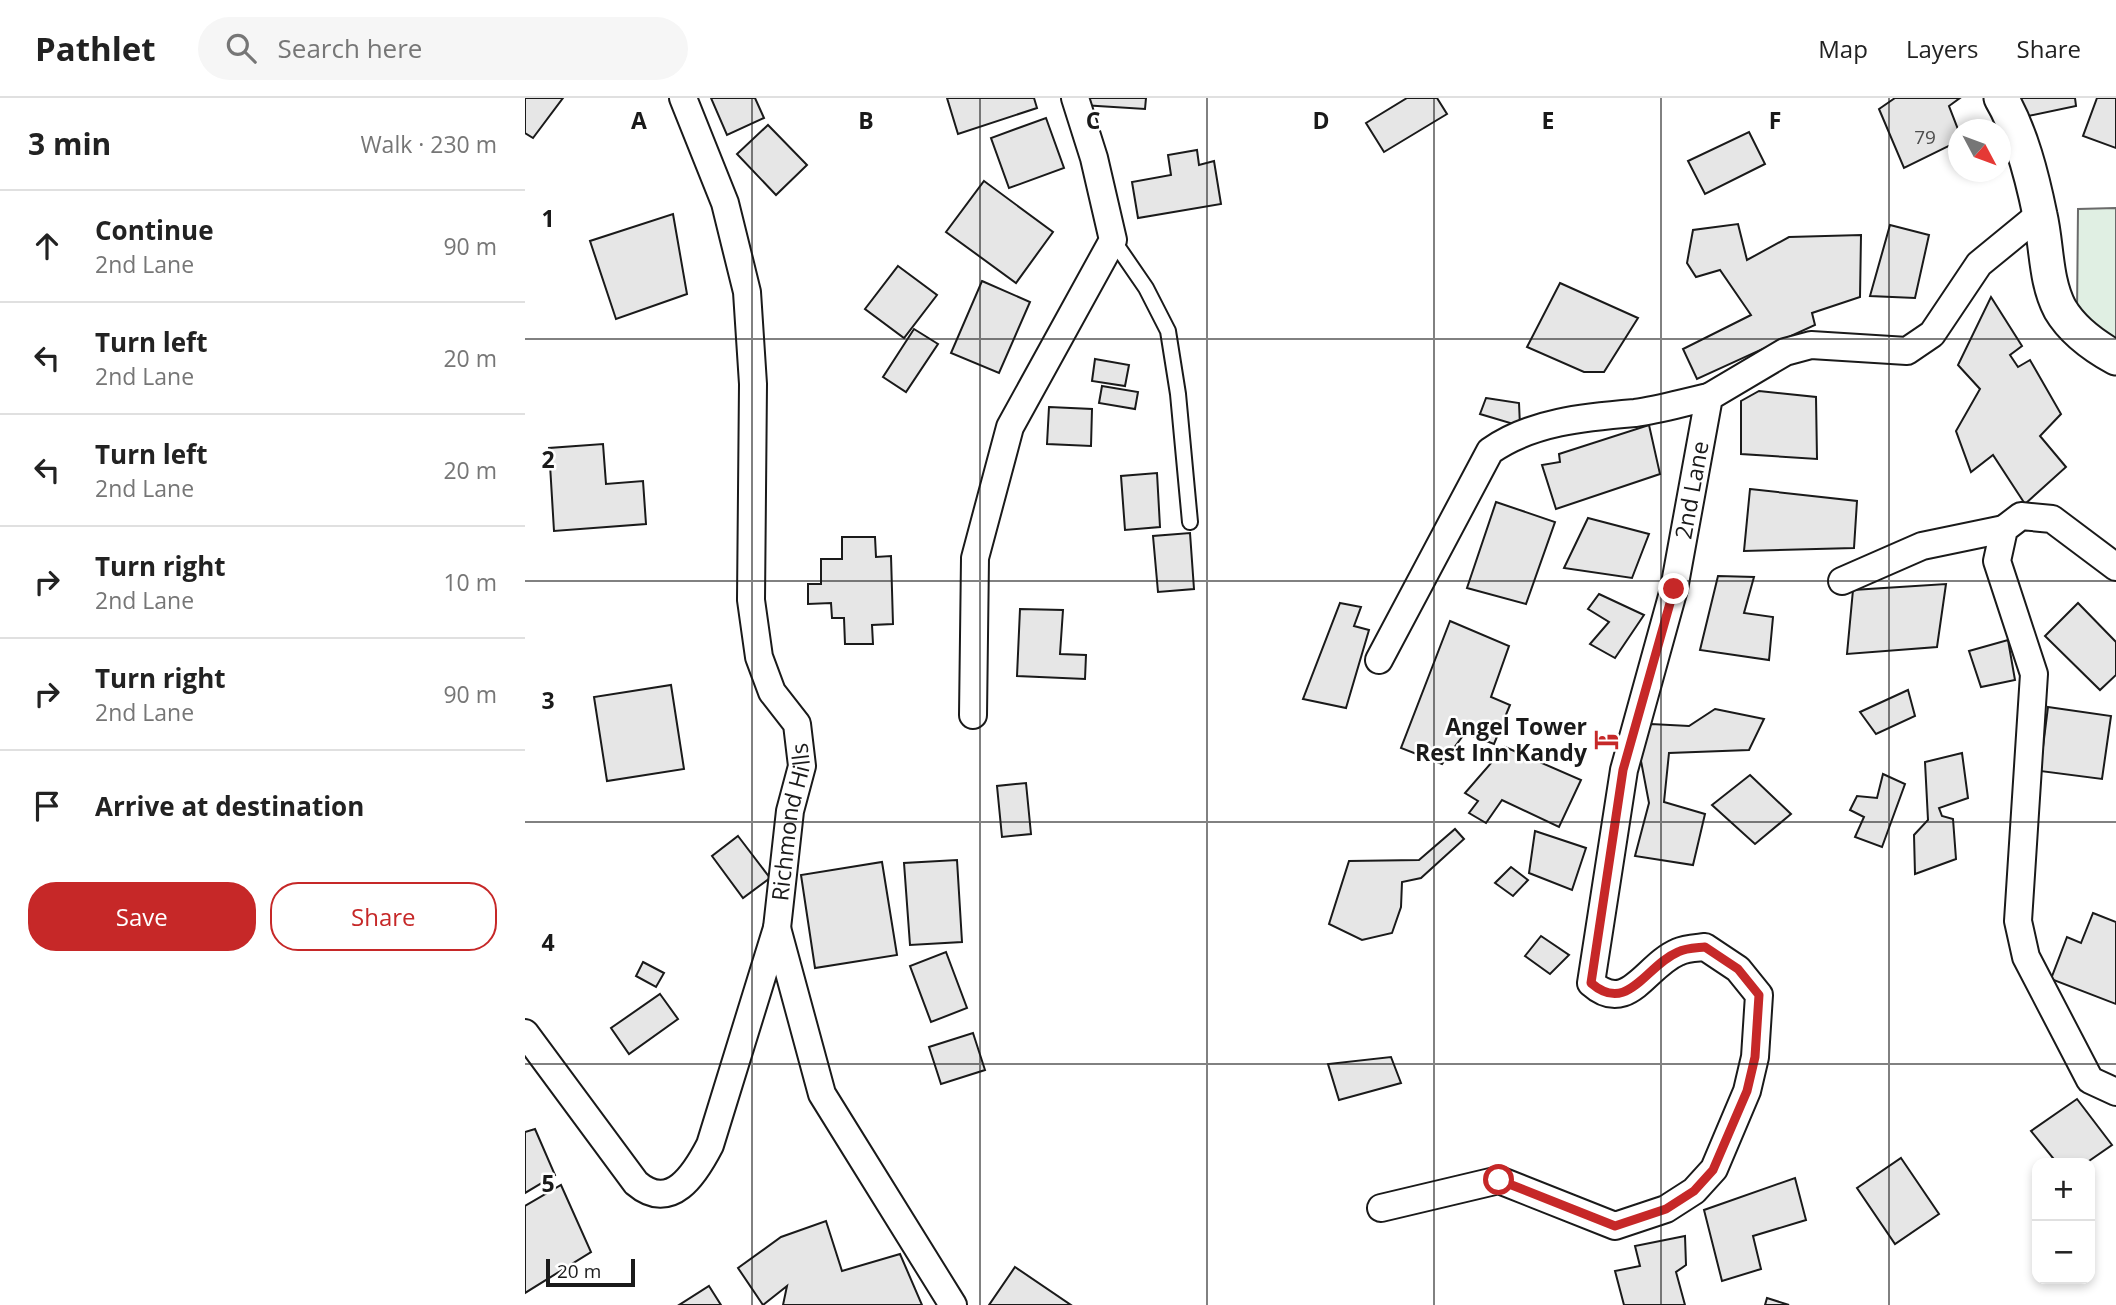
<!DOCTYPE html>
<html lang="en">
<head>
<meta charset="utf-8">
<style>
  body { margin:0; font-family:"Open Sans",sans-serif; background:#f6f6f6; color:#222 }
  .controls { position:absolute; right:21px; bottom:21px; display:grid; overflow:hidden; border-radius:14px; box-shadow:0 4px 10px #0003 }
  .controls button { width:63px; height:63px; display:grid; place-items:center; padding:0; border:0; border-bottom:2px solid #e0e0e0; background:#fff; color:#222; font:35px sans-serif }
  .compass { position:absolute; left:1423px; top:21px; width:63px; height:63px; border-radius:50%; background:#fff; box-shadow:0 4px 10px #0003; rotate:131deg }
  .scale { position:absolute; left:21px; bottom:18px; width:89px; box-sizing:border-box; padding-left:7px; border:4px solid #1a1a1a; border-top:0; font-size:19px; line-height:24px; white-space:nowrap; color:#1a1a1a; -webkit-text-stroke:5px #fff; paint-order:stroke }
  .stop { position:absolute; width:21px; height:21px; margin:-16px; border:5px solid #c62828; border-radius:50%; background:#fff }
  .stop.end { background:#c62828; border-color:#fff; box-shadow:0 2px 7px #0008 }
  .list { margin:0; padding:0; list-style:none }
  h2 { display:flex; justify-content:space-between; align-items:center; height:91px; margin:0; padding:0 28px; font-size:30px }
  h2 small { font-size:23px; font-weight:400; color:#767676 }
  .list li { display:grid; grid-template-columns:46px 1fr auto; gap:21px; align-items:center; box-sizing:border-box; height:112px; padding:0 28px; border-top:2px solid #e0e0e0 }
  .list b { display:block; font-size:26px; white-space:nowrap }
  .list p { margin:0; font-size:23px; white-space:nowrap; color:#767676 }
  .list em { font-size:23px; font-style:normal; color:#767676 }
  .actions { display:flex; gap:14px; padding:21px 28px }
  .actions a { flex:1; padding:16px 0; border:2px solid #c62828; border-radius:28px; text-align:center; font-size:24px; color:#c62828 }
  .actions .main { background:#c62828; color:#fff }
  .icon { flex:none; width:38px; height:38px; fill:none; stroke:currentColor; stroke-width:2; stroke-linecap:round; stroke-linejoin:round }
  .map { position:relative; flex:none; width:1591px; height:1207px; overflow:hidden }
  header { display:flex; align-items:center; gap:42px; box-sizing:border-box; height:98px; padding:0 35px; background:#fff; border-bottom:2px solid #e0e0e0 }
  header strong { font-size:33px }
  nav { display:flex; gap:38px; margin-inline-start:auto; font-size:24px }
  .search { width:490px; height:63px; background:#f6f6f6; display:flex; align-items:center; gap:18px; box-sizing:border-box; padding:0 24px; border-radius:38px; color:#767676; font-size:26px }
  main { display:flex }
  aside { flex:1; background:#fff }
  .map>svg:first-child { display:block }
  .green { fill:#e0efe3; stroke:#6a6a6a; stroke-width:2 }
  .building { fill:#e6e6e6; stroke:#1a1a1a; stroke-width:2 }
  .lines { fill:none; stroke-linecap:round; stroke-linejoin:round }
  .service-casing { stroke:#1a1a1a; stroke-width:18 }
  .minor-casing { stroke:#1a1a1a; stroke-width:30 }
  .tertiary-casing { stroke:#1a1a1a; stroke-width:37 }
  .service { stroke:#fff; stroke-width:14 }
  .minor { stroke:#fff; stroke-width:26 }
  .tertiary { stroke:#fff; stroke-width:33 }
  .route { stroke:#c62828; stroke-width:9 }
  .grid { fill:none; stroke:#1a1a1a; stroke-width:2; stroke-opacity:0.55 }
  .labels { text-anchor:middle; stroke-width:5; stroke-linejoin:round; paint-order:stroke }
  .number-label { font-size:19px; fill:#4d4d4d }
  .street-label { font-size:23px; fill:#1a1a1a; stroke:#fff }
  .poi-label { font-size:23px; font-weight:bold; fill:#1a1a1a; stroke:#fff; text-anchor:end }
  .grid-label { font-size:23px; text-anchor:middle; font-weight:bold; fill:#1a1a1a; stroke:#fff; stroke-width:5; stroke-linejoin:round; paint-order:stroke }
</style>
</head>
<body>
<header>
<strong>Pathlet</strong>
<div class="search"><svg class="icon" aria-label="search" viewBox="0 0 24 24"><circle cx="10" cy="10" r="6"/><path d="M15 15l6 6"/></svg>Search here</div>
<nav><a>Map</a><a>Layers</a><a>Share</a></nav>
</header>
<main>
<aside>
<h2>3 min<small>Walk · 230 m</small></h2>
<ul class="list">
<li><svg class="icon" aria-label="ahead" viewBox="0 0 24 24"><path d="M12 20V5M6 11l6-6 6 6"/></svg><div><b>Continue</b><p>2nd Lane</p></div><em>90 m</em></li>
<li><svg class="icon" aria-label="left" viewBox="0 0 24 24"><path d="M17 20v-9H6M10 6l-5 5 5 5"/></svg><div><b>Turn left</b><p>2nd Lane</p></div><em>20 m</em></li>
<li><svg class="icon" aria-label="left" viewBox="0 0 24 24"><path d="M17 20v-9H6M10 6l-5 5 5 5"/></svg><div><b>Turn left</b><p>2nd Lane</p></div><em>20 m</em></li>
<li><svg class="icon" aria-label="right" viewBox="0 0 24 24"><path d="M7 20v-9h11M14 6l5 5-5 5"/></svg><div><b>Turn right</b><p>2nd Lane</p></div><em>10 m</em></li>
<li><svg class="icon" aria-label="right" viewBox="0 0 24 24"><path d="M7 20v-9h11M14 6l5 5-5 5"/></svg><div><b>Turn right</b><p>2nd Lane</p></div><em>90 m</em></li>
<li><svg class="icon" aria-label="arrive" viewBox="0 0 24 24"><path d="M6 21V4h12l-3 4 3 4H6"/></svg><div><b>Arrive at destination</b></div></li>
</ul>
<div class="actions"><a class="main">Save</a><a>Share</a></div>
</aside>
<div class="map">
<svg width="1591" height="1207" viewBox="0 0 1591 1207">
  <rect width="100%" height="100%" fill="#fff"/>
  <path class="green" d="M1591,110V250L1552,216L1553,111Z"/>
  <g class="building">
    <path d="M0,0H38L8,40L0,35Z"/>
    <path d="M186,0H230L239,20L202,37Z"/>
    <path d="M422,0H509L512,10L433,36Z"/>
    <path d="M555,0H621L620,11L557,7Z"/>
    <path d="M882,0H912L922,16L859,54L841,25Z"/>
    <path d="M1370,0H1435L1424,8L1434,34V43L1379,70L1354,11Z"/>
    <path d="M1484,0H1550L1551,8L1494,20Z"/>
    <path d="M1572,0H1591V50L1558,38Z"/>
    <path d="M521,20L539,70L484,90L466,40Z"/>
    <path d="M243,27L282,67L251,97L212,56Z"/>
    <path d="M1224,34L1240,66L1180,96L1163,63Z"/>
    <path d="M672,52L674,67L689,63L696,106L613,120L607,84L646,77L643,57Z"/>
    <path d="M459,83L528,134L491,185L421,134Z"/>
    <path d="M148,116L162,196L91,221L65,143Z"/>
    <path d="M1213,126L1222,162L1264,139L1336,137L1335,199L1287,215L1290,227L1172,281L1158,251L1226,217L1195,172L1171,179L1162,165L1168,132Z"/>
    <path d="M1365,127L1404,137L1390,200L1345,198Z"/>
    <path d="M373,168L412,197L379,240L340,211Z"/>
    <path d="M457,183L505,204L474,275L426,255Z"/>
    <path d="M1035,185L1113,220L1079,274H1059L1002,249Z"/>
    <path d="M1466,199L1497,248L1485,257L1493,269L1505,262L1536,316L1515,338L1541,369L1500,406L1468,357L1446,374L1431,333L1455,291L1433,267Z"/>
    <path d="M389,231L413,246L381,294L358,279Z"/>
    <path d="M570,261L604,267L600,288L567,283Z"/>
    <path d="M577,288L613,294L610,311L574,305Z"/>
    <path d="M1234,293L1291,299L1292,361L1216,356V303Z"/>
    <path d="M961,300L994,305L995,328L955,316Z"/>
    <path d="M524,309L567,311L566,348L522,346Z"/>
    <path d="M1124,327L1135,376L1031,411L1017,367L1035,364L1034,356Z"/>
    <path d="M78,346L81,386L118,383L121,426L29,433L24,350Z"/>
    <path d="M632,375L635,429L600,432L596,378Z"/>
    <path d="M1225,391L1332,403L1329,450L1219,453Z"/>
    <path d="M971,404L1030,424L1001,506L942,490Z"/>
    <path d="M1063,420L1124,436L1107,480L1039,470Z"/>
    <path d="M665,435L669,491L633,494L628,438Z"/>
    <path d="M317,439H350L351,459L366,458L368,526L347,527L348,546H320L319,520H307L306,505L283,506V486H296V461H317Z"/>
    <path d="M1193,478L1229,479L1219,515L1248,519L1244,562L1175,552Z"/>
    <path d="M1421,486L1412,549L1322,556L1328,492Z"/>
    <path d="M1074,496L1119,517L1090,560L1065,546L1084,524L1063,511Z"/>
    <path d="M815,505L836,509L829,528L844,532L821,610L778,601Z"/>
    <path d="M1553,505L1591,544V577L1575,592L1520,538Z"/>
    <path d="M495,511L538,512L535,556L561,557L560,581L492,578Z"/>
    <path d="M925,523L984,548L966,599L985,607L969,646L940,635L917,666L876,650Z"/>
    <path d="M1483,542L1490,582L1456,589L1444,553Z"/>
    <path d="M146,587L159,671L82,683L69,599Z"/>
    <path d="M1383,592L1390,618L1351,636L1335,614Z"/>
    <path d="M1523,609L1586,618L1577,681L1515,673Z"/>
    <path d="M1190,611L1239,621L1224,652L1144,655L1139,704L1180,716L1168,767L1110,758L1124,705L1112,642L1126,626L1164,628Z"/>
    <path d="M980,649L1056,682L1034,729L977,702L961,725L944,715L953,703L940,695Z"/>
    <path d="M1437,655L1443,700L1414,710L1417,718L1428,721L1431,761L1390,776L1389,737L1403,722L1400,664Z"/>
    <path d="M1358,676L1380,686L1357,749L1330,739L1339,719L1325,712L1332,698L1352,700Z"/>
    <path d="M1225,677L1266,716L1230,746L1187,707Z"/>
    <path d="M501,685L506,736L477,739L472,688Z"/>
    <path d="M930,731L939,741L896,780L877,784L876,809L867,835L837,842L804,826L824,763L894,762Z"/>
    <path d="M1010,733L1061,750L1047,792L1004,775Z"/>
    <path d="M213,738L245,780L218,800L187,758Z"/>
    <path d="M432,762L437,844L385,847L379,765Z"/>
    <path d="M357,764L372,857L290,870L276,777Z"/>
    <path d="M986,769L1003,782L988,798L970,785Z"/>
    <path d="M1568,815L1591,824V906L1526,881L1542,839L1556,845Z"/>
    <path d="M1016,838L1044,857L1025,876L1000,858Z"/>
    <path d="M421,854L442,910L406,924L385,868Z"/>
    <path d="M118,864L139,875L131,889L111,878Z"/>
    <path d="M135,896L153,921L104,956L86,930Z"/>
    <path d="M448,935L460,972L416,986L404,949Z"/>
    <path d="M866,959L876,985L814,1002L803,966Z"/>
    <path d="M1552,1001L1587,1047L1561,1065H1532L1506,1033Z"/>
    <path d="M10,1031L30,1077L0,1095V1034Z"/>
    <path d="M1376,1060L1414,1116L1370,1146L1332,1090Z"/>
    <path d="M1270,1080L1281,1122L1228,1138L1236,1171L1197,1183L1179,1112Z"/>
    <path d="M36,1087L66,1154L0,1195V1108Z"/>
    <path d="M301,1123L317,1173L375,1156L397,1207H258L262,1188L238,1207L213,1170L256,1139Z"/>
    <path d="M1160,1138L1161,1167L1151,1174L1160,1207H1099L1090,1173L1115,1168L1110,1148Z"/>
    <path d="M490,1169L546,1207H464Z"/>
    <path d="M184,1188L196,1207H154Z"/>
    <path d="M1242,1200L1264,1207H1240Z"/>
  </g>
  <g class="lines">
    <defs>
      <path id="service" d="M588,142L621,190L643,233L653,296L665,424"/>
      <g id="minor">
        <path d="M1591,469L1527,421L1496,418L1479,431L1472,463L1509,576L1493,823L1501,859L1565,982L1591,994"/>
        <path d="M1317,483L1397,448L1479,431"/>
        <path d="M854,562L965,353C1006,324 1060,319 1110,315C1134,312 1160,304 1184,299"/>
        <path d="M448,617L450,460L485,329L588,142L569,60L550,0"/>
        <path d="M252,830L297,996L428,1207"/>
        <path id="s1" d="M0,935L111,1085C146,1115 170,1076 185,1047L252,830L265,713L277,668L272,626L247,594L234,559L226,502L228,286L222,194L200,105L158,0"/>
        <path id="s2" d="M856,1110L974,1082L1090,1128L1141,1111L1169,1093L1189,1071L1222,993L1230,959L1234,897L1213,871L1180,849C1172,850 1161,850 1153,854C1120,868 1103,918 1066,885L1099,672L1149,491L1184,299L1260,254L1286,247L1382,253L1407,236L1454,166L1515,116"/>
      </g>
      <path id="tertiary" d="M1476,0C1496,34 1507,78 1515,117C1522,147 1520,183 1535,211C1548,233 1569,248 1591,260"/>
    </defs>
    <use href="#service" class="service-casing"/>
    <use href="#minor" class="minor-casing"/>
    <use href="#tertiary" class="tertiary-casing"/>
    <use href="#service" class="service"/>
    <use href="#minor" class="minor"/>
    <use href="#tertiary" class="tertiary"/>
  </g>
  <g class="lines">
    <path class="route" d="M974,1082L1090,1128L1141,1111L1169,1093L1188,1072L1222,993L1230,959L1234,897L1213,871L1180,849C1172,850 1161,850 1153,854C1120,868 1103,917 1066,885L1098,672L1149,491"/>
  </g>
  <path class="grid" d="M227,0V1207M455,0V1207M682,0V1207M909,0V1207M1136,0V1207M1364,0V1207M0,241H1591M0,483H1591M0,724H1591M0,966H1591"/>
  <defs>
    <symbol id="hotel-bare" viewBox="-9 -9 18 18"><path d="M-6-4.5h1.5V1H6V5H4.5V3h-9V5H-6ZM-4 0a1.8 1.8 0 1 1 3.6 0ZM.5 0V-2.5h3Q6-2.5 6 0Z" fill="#c62828" stroke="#fff" stroke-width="2.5" paint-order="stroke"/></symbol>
  </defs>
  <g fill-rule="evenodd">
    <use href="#hotel-bare" x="1064" y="624" width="35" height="35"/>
  </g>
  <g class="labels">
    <g class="number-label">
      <text x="1400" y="46">79</text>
    </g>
    <g class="street-label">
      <text dy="8" stroke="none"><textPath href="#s2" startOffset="1253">2nd Lane</textPath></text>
      <text dy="8" stroke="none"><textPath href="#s1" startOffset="621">Richmond Hills</textPath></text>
    </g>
    <g class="poi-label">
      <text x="1062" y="637">Angel Tower<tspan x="1062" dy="26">Rest Inn Kandy</tspan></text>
    </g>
  </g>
  <g class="grid-label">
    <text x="114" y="31">A</text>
    <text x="341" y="31">B</text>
    <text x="568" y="31">C</text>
    <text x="796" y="31">D</text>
    <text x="1023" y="31">E</text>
    <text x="1250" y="31">F</text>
    <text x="23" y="129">1</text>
    <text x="23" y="370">2</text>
    <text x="23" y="611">3</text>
    <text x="23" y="853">4</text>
    <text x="23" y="1094">5</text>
  </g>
</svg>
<div class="controls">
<button>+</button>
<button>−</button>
</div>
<svg class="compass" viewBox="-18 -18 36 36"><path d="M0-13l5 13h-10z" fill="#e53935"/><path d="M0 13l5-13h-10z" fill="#767676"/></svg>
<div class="scale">20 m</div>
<div class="stop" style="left:974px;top:1082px"></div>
<div class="stop end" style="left:1149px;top:491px"></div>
</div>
</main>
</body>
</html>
